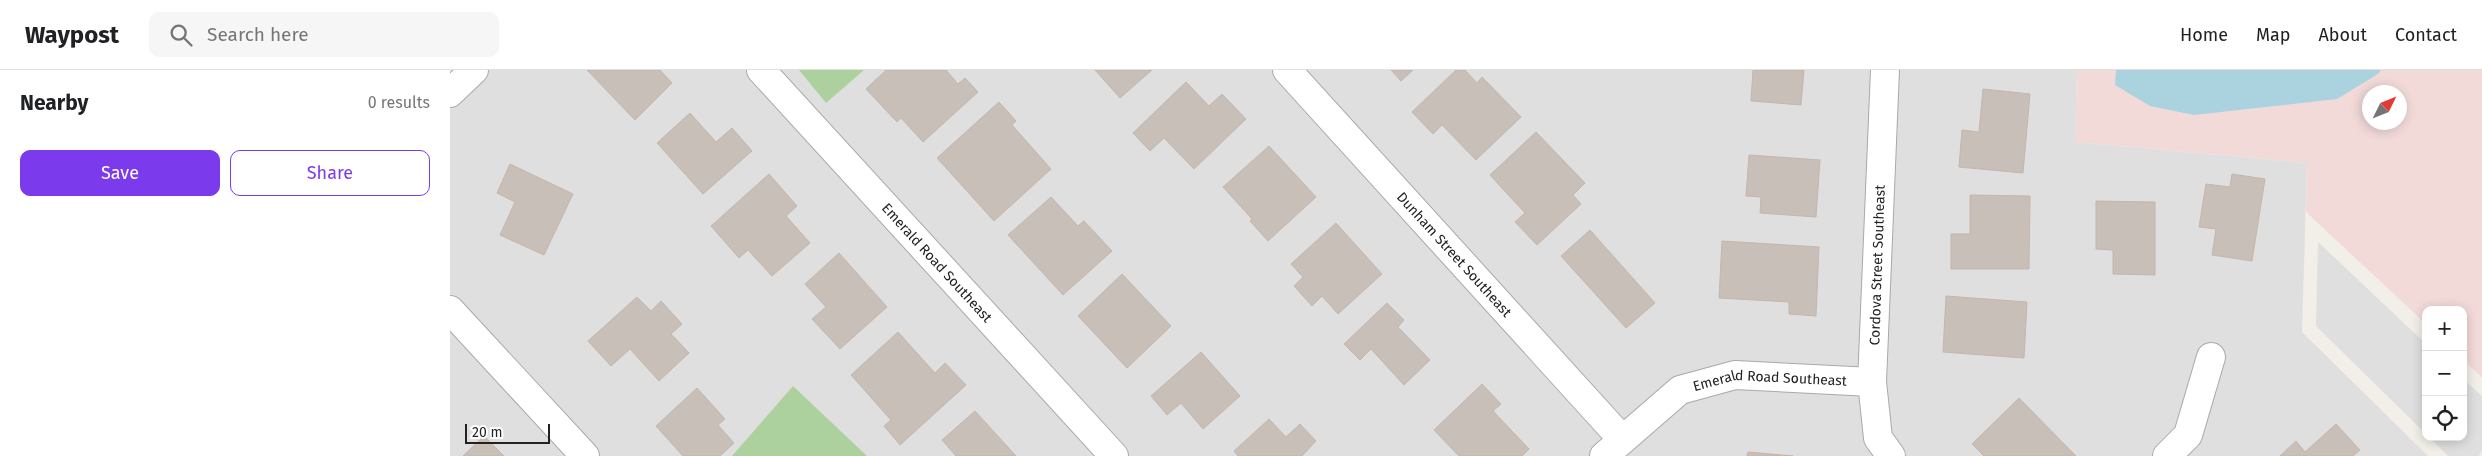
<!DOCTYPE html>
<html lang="en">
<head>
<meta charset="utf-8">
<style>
  body { margin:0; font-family:"Fira Sans",sans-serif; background:#f6f6f6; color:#202124 }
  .controls { position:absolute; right:15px; bottom:15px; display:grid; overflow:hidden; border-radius:10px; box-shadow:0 2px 12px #0003 }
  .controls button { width:45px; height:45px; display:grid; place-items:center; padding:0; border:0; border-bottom:1px solid #e0e0e0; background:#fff; color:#202124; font:25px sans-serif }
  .compass { position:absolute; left:1912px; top:15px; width:45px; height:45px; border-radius:50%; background:#fff; box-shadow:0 2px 12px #0003; rotate:47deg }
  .scale { position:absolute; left:15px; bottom:12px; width:85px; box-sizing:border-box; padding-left:5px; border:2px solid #222; border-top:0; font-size:14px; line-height:18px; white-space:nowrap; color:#222; -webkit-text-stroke:4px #fff; paint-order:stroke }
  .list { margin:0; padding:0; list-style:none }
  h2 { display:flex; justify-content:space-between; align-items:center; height:65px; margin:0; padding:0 20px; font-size:21px }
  h2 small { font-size:16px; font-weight:400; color:#757577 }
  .actions { display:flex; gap:10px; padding:15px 20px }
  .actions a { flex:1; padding:11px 0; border:1px solid #7c3aed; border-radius:10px; text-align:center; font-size:18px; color:#7c3aed }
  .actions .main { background:#7c3aed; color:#fff }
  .icon { flex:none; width:28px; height:28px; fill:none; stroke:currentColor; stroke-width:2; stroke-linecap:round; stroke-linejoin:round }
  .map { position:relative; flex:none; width:2032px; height:386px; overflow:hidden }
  header { display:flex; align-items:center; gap:30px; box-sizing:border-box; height:70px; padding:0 25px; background:#fff; border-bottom:1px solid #e0e0e0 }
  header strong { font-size:24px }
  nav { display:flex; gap:28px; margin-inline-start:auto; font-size:18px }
  .search { width:350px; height:45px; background:#f6f6f6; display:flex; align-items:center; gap:12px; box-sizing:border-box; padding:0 18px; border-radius:10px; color:#757577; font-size:19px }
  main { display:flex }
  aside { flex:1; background:#fff }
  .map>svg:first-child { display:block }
  .residential { fill:#e0dfdf }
  .commercial { fill:#f2dad9; fill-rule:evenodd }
  .forest { fill:#add19e }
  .water { fill:#aad3df }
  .building { fill:#c7bfb8; stroke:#c4b6ab }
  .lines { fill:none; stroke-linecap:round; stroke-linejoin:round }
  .minor-casing { stroke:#a9a9a9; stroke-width:30 }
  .minor { stroke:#fff; stroke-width:28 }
  .labels { text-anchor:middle; stroke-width:4; stroke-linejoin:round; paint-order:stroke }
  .street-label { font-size:14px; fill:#222; stroke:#fff }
</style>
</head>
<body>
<header>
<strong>Waypost</strong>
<div class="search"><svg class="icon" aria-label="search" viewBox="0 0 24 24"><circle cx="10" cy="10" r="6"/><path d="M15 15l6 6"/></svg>Search here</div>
<nav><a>Home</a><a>Map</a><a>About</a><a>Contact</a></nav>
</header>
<main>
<aside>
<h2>Nearby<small>0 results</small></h2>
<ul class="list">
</ul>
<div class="actions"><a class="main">Save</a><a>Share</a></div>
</aside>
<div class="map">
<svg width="2032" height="386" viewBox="0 0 2032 386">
  <rect width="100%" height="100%" fill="#f2efe9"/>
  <g class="residential">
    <path d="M0,0H1627L1625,72L1857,93L1852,262L1978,386H0Z"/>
    <path d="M1868,172L1976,274V364L1866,256Z"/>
    <path d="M2013,309L2032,326V380L2029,386H1998L1979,367H2013Z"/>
  </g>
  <path class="commercial" d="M1627,0H2032V307L2013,290V240H1976V254L1856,142L1857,93L1625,72ZM1920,22H1950V52H1920Z"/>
  <g class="forest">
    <path d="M349,0H414L376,33Z"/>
    <path d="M343,316L417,386H282Z"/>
  </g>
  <path class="water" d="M1666,0H1931L1928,4L1887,29L1744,45L1700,36L1665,15Z"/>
  <g class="building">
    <path d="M137,0H210L222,13L185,50Z"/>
    <path d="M436,0H496L508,14L515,8L528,22L473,72L451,48L447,52L416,19Z"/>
    <path d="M645,0H702L670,28Z"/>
    <path d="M941,0H963L951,11Z"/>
    <path d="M1006,0H1015L1027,13L1032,7L1071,47L1026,90L992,55L983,64L962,42Z"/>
    <path d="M1303,0H1354L1351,35L1301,31Z"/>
    <path d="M736,12L759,36L772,24L796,49L744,99L714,68L700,81L683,63Z"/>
    <path d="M1533,19L1580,24L1573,103L1509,97L1512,60L1529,62Z"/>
    <path d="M549,32L566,51L562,55L601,99L544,151L487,88Z"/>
    <path d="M240,43L266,72L282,58L302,81L253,124L207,73Z"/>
    <path d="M1086,62L1135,113L1123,125L1131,134L1087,175L1065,152L1075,143L1040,105Z"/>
    <path d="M819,76L866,127L818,171L800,151L802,149L773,117Z"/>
    <path d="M1299,85L1370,90L1366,147L1310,143L1311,127L1296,126Z"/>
    <path d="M60,94L123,124L94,185L50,165L65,132L47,123Z"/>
    <path d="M319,104L347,136L336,146L360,173L322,206L298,180L289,188L261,156Z"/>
    <path d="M1782,104L1815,109L1802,191L1762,185L1766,159L1749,157L1756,114L1780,117Z"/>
    <path d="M1520,125L1580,126L1579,199H1501V164H1520Z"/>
    <path d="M601,127L628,156L634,151L662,181L613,225L558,165Z"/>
    <path d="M1646,131L1705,132V205L1663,204V180L1646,179Z"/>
    <path d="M886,153L932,204L888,244L872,226L862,236L844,216L853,207L841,194Z"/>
    <path d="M1140,160L1205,233L1176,258L1111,186Z"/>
    <path d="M1272,171L1369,177L1366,246L1339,244V232L1269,228Z"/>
    <path d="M389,183L437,237L390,279L362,249L376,237L355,214Z"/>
    <path d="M672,204L721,256L677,298L628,246Z"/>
    <path d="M1496,226L1577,232L1574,288L1493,282Z"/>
    <path d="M187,227L201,241L211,231L232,254L221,264L239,283L209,311L180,279L161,296L138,271Z"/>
    <path d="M937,233L954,250L948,257L980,290L954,315L921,279L910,290L894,274Z"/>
    <path d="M448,262L485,303L495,293L516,315L450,375L434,356L441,350L401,305Z"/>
    <path d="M751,282L790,326L753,359L731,333L717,345L701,326Z"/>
    <path d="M1032,314L1051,334L1043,341L1079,379L1072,386H1009L984,360Z"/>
    <path d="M247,318L275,349L268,355L284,373L270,386H233L206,356Z"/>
    <path d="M1569,328L1626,386H1534L1522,374Z"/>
    <path d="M525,341L566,386H506L492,370Z"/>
    <path d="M819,349L836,367L850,354L866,371L852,386H788L784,381Z"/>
    <path d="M1886,354L1910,380L1903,386H1830L1846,371L1855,382Z"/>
    <path d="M34,366L54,386H13Z"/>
    <path d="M1298,382L1343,386H1297Z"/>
  </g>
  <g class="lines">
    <defs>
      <g id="minor">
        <path id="s1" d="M311,0L664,386"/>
        <path id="s2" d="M837,0L1172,369"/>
        <path d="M1435,0L1422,312L1428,368L1441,386"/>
        <path d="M0,23L24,0"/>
        <path d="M0,240L135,386"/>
        <path id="s3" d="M1154,386L1230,320L1285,305L1422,312"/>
        <path d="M1717,386L1738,365L1761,287"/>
      </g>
    </defs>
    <use href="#minor" class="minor-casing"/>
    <use href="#minor" class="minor"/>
  </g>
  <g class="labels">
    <g class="street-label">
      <text dy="5" stroke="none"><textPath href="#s2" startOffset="249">Dunham Street Southeast</textPath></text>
      <text dy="5" stroke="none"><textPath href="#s1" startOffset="261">Emerald Road Southeast</textPath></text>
      <text transform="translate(1427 195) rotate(-88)" y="5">Cordova Street Southeast</text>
      <text dy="5" stroke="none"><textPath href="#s3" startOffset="192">Emerald Road Southeast</textPath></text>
    </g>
  </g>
</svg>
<div class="controls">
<button>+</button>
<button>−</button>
<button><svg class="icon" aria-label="locate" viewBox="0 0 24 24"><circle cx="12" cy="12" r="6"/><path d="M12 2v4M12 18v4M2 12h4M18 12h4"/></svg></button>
</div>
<svg class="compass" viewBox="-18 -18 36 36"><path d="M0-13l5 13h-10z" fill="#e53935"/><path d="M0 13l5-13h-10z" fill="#757577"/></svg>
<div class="scale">20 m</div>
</div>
</main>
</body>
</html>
